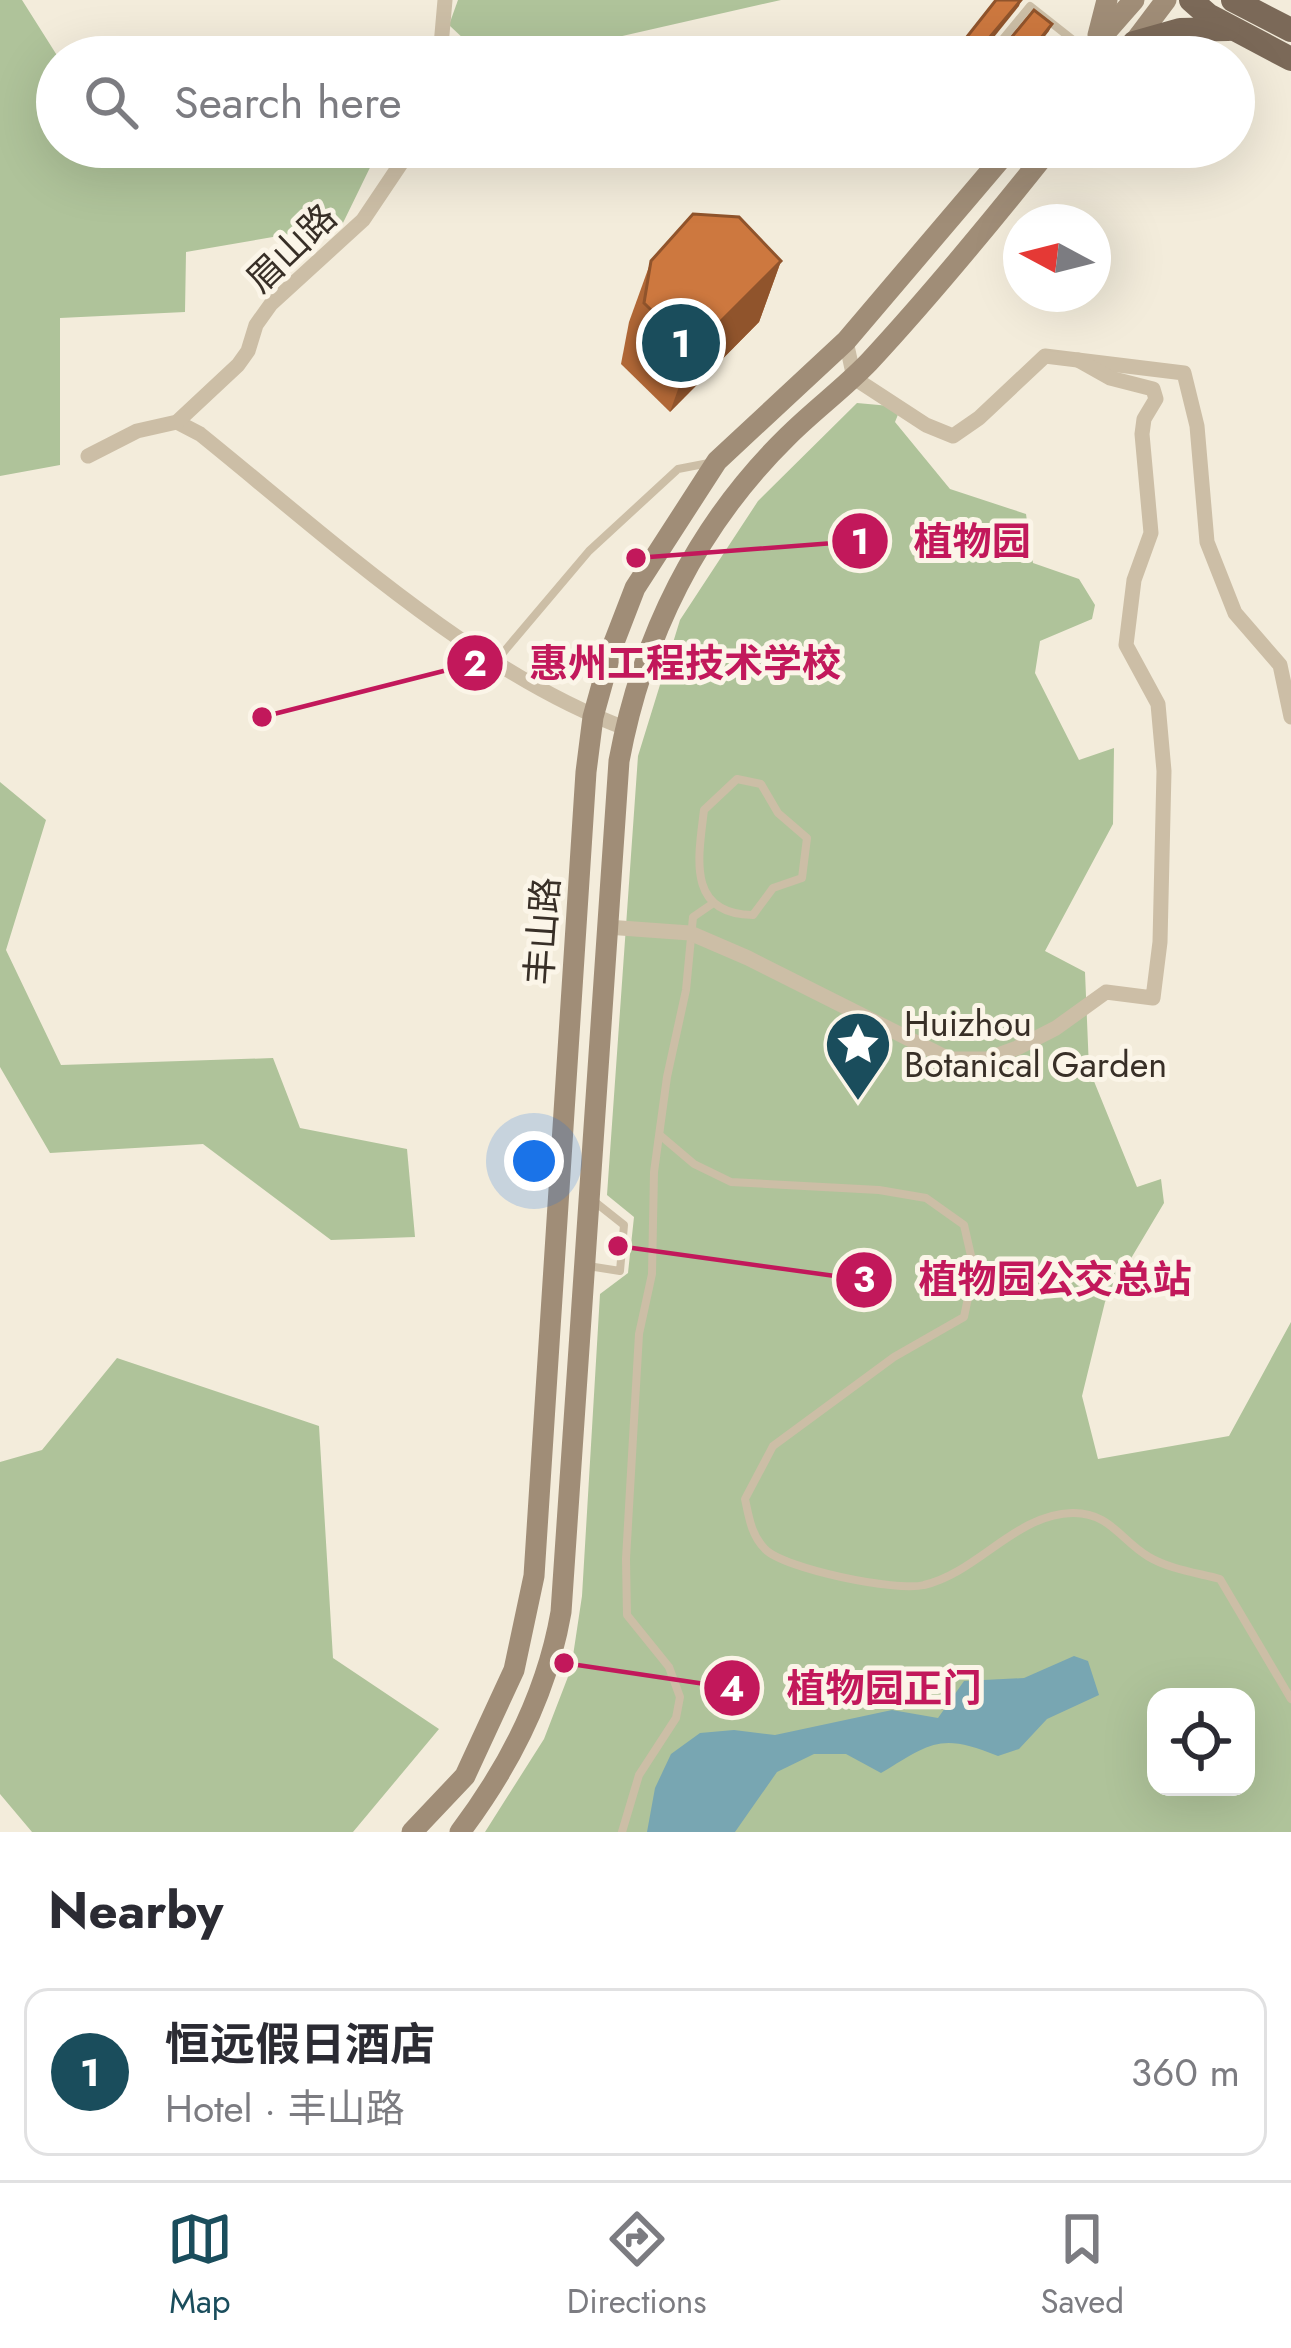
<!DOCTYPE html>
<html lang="en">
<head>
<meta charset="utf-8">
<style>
  body { margin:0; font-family:Jost,"Noto Sans SC",sans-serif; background:#f2f2f3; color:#2b2b33 }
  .controls { position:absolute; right:36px; bottom:36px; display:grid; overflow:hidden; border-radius:24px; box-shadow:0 12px 48px #0002 }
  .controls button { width:108px; height:108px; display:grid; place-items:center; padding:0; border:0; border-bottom:3px solid #e1e1e2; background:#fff; color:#2b2b33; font:60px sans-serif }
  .compass { position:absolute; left:1003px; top:204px; width:108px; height:108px; border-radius:50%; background:#fff; box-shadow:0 12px 48px #0002; rotate:277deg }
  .you { position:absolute; left:534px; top:1161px; width:42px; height:42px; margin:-30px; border:9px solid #fff; border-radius:50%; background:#1a73e8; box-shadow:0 0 0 18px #1a73e833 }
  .badge { display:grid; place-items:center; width:78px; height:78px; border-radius:50%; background:#1a4d5c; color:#fff; font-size:39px; font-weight:700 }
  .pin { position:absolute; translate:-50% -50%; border:6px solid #fff; box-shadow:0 3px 12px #0006 }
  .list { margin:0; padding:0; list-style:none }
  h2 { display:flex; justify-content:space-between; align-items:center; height:156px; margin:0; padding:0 48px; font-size:51px }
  h2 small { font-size:39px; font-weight:400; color:#7c7c81 }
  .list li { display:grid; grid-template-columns:78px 1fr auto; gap:36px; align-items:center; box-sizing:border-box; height:168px; margin:0 24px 24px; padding:0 24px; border:3px solid #e1e1e2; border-radius:24px }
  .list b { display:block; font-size:45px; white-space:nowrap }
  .list p { margin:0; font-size:39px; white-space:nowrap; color:#7c7c81 }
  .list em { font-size:39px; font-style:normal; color:#7c7c81 }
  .icon { flex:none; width:66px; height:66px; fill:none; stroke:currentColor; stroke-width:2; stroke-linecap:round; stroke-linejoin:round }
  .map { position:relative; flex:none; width:1291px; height:1832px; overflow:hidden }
  .search { position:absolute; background:#fff; box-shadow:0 12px 48px #0002; left:36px; right:36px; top:36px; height:132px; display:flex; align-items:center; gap:30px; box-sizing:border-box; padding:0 42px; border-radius:66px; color:#7c7c81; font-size:45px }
  .sheet { height:348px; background:#fff }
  nav { display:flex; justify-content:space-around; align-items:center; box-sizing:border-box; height:168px; border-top:3px solid #e1e1e2; background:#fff; font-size:33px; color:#7c7c81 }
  nav a { display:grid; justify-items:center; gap:6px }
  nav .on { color:#1a4d5c }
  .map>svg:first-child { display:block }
  .green { fill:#afc39a; fill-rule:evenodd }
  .water { fill:#78a6b2 }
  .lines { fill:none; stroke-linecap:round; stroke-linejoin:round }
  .lane { stroke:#ccbea6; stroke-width:8 }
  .street { stroke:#ccbea6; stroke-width:15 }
  .secondary { stroke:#a08d77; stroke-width:21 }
  .primary { stroke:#7b6958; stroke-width:24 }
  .wall { fill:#b06736 }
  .shaded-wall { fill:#90542c }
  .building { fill:#cd783f; stroke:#90542c; stroke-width:3 }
  .labels { text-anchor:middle; stroke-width:10; stroke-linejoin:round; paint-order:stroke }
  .street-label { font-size:36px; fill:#382f27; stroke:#fbf5e8 }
  .poi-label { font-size:36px; fill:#382f27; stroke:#fbf5e8; text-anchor:start }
  .leader { fill:none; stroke:#c2185b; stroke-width:4.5 }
  .callout-dot { fill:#c2185b; stroke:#fbf5e8; stroke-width:4.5 }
  .mark-label { font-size:36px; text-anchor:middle; font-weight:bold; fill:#fff }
  .callout-label { font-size:39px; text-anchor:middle; font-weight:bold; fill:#c2185b; stroke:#fbf5e8; stroke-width:10; stroke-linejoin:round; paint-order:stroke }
</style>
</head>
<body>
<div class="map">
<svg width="1291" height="1832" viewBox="0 0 1291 1832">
  <rect width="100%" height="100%" fill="#f3ecdb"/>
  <g class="green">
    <path d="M0,0H22L58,57L57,147H380L342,225L186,252L185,312L60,318V465L0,476Z"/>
    <path d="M458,0H781L530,57H483L449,25Z"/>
    <path d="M857,403L901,407L895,422L950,489L1026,514L1033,563L1079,579L1095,605L1092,619L1040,641L1035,673L1079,760L1114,748L1113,824L1045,951L1085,972L1089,1069L1137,1187L1161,1179L1164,1203L1105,1302L1082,1396L1098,1459L1229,1436L1291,1322V1832H485L544,1739L571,1669L582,1596L600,1294L628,1273L634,1217L607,1195L638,756L680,620L758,501ZM1156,1697H1246V1787H1156Z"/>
    <path d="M0,782L46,820L6,950L61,1065L273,1058L300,1128L407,1149L415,1237L331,1240L203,1144L50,1153L0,1067Z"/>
    <path d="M117,1358L319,1426L333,1658L439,1729L353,1832H32L0,1794V1462L42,1450Z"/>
  </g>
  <path class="water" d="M1074,1656L1088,1661L1099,1695L1047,1719L1019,1749L998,1756C940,1732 931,1743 881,1773L846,1754H814L777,1772L735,1832H647L655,1788L671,1754L700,1733L734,1730L775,1735L892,1710L938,1718L964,1681L1024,1678Z"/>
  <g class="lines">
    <g class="lane">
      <path d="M988,57L1030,6L1087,51"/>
      <path d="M496,661L589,551L678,469L709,463"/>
      <path d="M737,779L761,784L778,813L807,838L802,878L773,888L753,915C687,914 698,859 704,810Z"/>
      <path d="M661,1136L694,1164L731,1182L879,1190L926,1198L964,1225L974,1269L964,1317L894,1357L773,1446L745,1499C749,1517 751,1535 765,1549C784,1569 897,1592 924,1585C977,1573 1016,1514 1072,1513C1110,1512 1121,1541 1149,1557C1169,1569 1198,1573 1220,1579L1291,1699"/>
      <path d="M588,1266L620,1271L624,1225L595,1202"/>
      <path d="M622,1832L639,1775L676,1718L680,1697L669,1667L627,1615L626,1559L639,1334L652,1274L654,1172L667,1077L686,990L693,917L712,904"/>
    </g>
    <g class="street">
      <path d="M440,57L445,0"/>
      <path d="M846,341L854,378L926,425L953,436L979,418L1045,356L1184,373L1197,426L1207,542L1235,613L1280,665L1291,717"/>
      <path d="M177,422L200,434C323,533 476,674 625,728"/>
      <path d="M88,456L137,431L177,422L238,365L248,351L256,325L271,304L363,220L412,147"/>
      <path d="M607,927L690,933L748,958L949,1059H987L1017,1048L1056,1028L1106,992L1153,998L1160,942L1164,771L1158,704L1126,645L1134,580L1151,533L1142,434L1144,419L1156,399L1153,389L1110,378L1078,360"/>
    </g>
    <g class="secondary">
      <path d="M1098,35L1107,0"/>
      <path d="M1084,57L1134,0"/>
      <path d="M1123,57L1166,0"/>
      <path d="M412,1832L465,1776L514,1670L534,1576L586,772L593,717L613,645L635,588L717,461L846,341L1011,147"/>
      <path d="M460,1832C509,1767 547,1693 561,1612L619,761C642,637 697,525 788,436C814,410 843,389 869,362C933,293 992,221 1051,147"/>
    </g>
    <g class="primary">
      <path d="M1191,0L1208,15L1291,59"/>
      <path d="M1233,0L1291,30"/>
      <path d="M1134,43L1180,30L1228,29"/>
    </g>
  </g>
  <path class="wall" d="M651,261H781L759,322L670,412L621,364L629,322Z"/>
  <g class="shaded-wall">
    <path d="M1021,0L1019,6L982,52L984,44Z"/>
    <path d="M1052,24L1049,31L1029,57H1026Z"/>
    <path d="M781,261L759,322L670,412L692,350Z"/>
  </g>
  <g class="building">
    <path d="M996,0H1021L984,44L985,55L996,56L1034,10L1052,24L1026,57H962L955,52Z"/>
    <path d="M1065,212L1078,222H1058Z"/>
    <path d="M693,214L739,217L781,261L692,350L644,303L651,261Z"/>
  </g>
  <defs>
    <symbol id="sight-pin" viewBox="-11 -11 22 30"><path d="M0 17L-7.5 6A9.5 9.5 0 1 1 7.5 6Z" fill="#1a4d5c" stroke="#fbf5e8"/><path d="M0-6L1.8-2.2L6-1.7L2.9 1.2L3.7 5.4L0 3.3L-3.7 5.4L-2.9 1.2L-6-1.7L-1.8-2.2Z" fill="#fff"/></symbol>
  </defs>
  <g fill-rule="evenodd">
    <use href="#sight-pin" x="820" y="1006" width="76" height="104"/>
  </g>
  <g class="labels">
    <g class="street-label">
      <text transform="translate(291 248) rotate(-44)" y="13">眉山路</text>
      <text transform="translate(542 931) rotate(-86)" y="13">丰山路</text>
    </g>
    <g class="poi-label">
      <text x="904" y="1036">Huizhou<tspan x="904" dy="41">Botanical Garden</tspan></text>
    </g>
  </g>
  <path class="leader" d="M636 558L860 541M262 717L475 663M618 1246L864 1280M564 1663L732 1688"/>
  <g class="callout-dot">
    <circle cx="636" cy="558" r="12"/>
    <circle cx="262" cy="717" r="12"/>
    <circle cx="618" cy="1246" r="12"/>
    <circle cx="564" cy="1663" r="12"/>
    <circle cx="860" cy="541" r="30"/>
    <circle cx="475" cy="663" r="30"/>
    <circle cx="864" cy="1280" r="30"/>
    <circle cx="732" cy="1688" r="30"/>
  </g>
  <g class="mark-label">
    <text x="860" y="554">1</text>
    <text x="475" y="676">2</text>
    <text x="864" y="1292">3</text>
    <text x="732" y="1701">4</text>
  </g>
  <g class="callout-label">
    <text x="972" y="555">植物园</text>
    <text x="685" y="677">惠州工程技术学校</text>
    <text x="1055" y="1293">植物园公交总站</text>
    <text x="884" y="1702">植物园正门</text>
  </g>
</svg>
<div class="controls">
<button><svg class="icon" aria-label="locate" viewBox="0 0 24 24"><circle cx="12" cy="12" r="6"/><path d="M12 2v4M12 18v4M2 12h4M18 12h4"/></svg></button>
</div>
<svg class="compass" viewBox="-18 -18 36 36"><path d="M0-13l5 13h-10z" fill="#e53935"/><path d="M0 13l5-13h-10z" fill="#7c7c81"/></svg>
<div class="you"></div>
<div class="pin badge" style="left:681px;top:343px">1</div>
<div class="search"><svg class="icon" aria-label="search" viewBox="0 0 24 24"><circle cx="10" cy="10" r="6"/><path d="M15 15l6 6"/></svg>Search here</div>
</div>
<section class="sheet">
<h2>Nearby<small></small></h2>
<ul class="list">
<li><span class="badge">1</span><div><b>恒远假日酒店</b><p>Hotel · 丰山路</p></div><em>360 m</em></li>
</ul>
</section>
<nav>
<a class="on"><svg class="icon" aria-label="map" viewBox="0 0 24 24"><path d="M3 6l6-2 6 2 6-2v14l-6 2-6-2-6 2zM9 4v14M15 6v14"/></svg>Map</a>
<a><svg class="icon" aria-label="directions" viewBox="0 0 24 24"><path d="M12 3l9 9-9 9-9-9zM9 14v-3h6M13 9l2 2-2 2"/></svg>Directions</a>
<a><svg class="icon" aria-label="saved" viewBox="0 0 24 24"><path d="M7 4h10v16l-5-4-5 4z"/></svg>Saved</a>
</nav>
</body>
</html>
